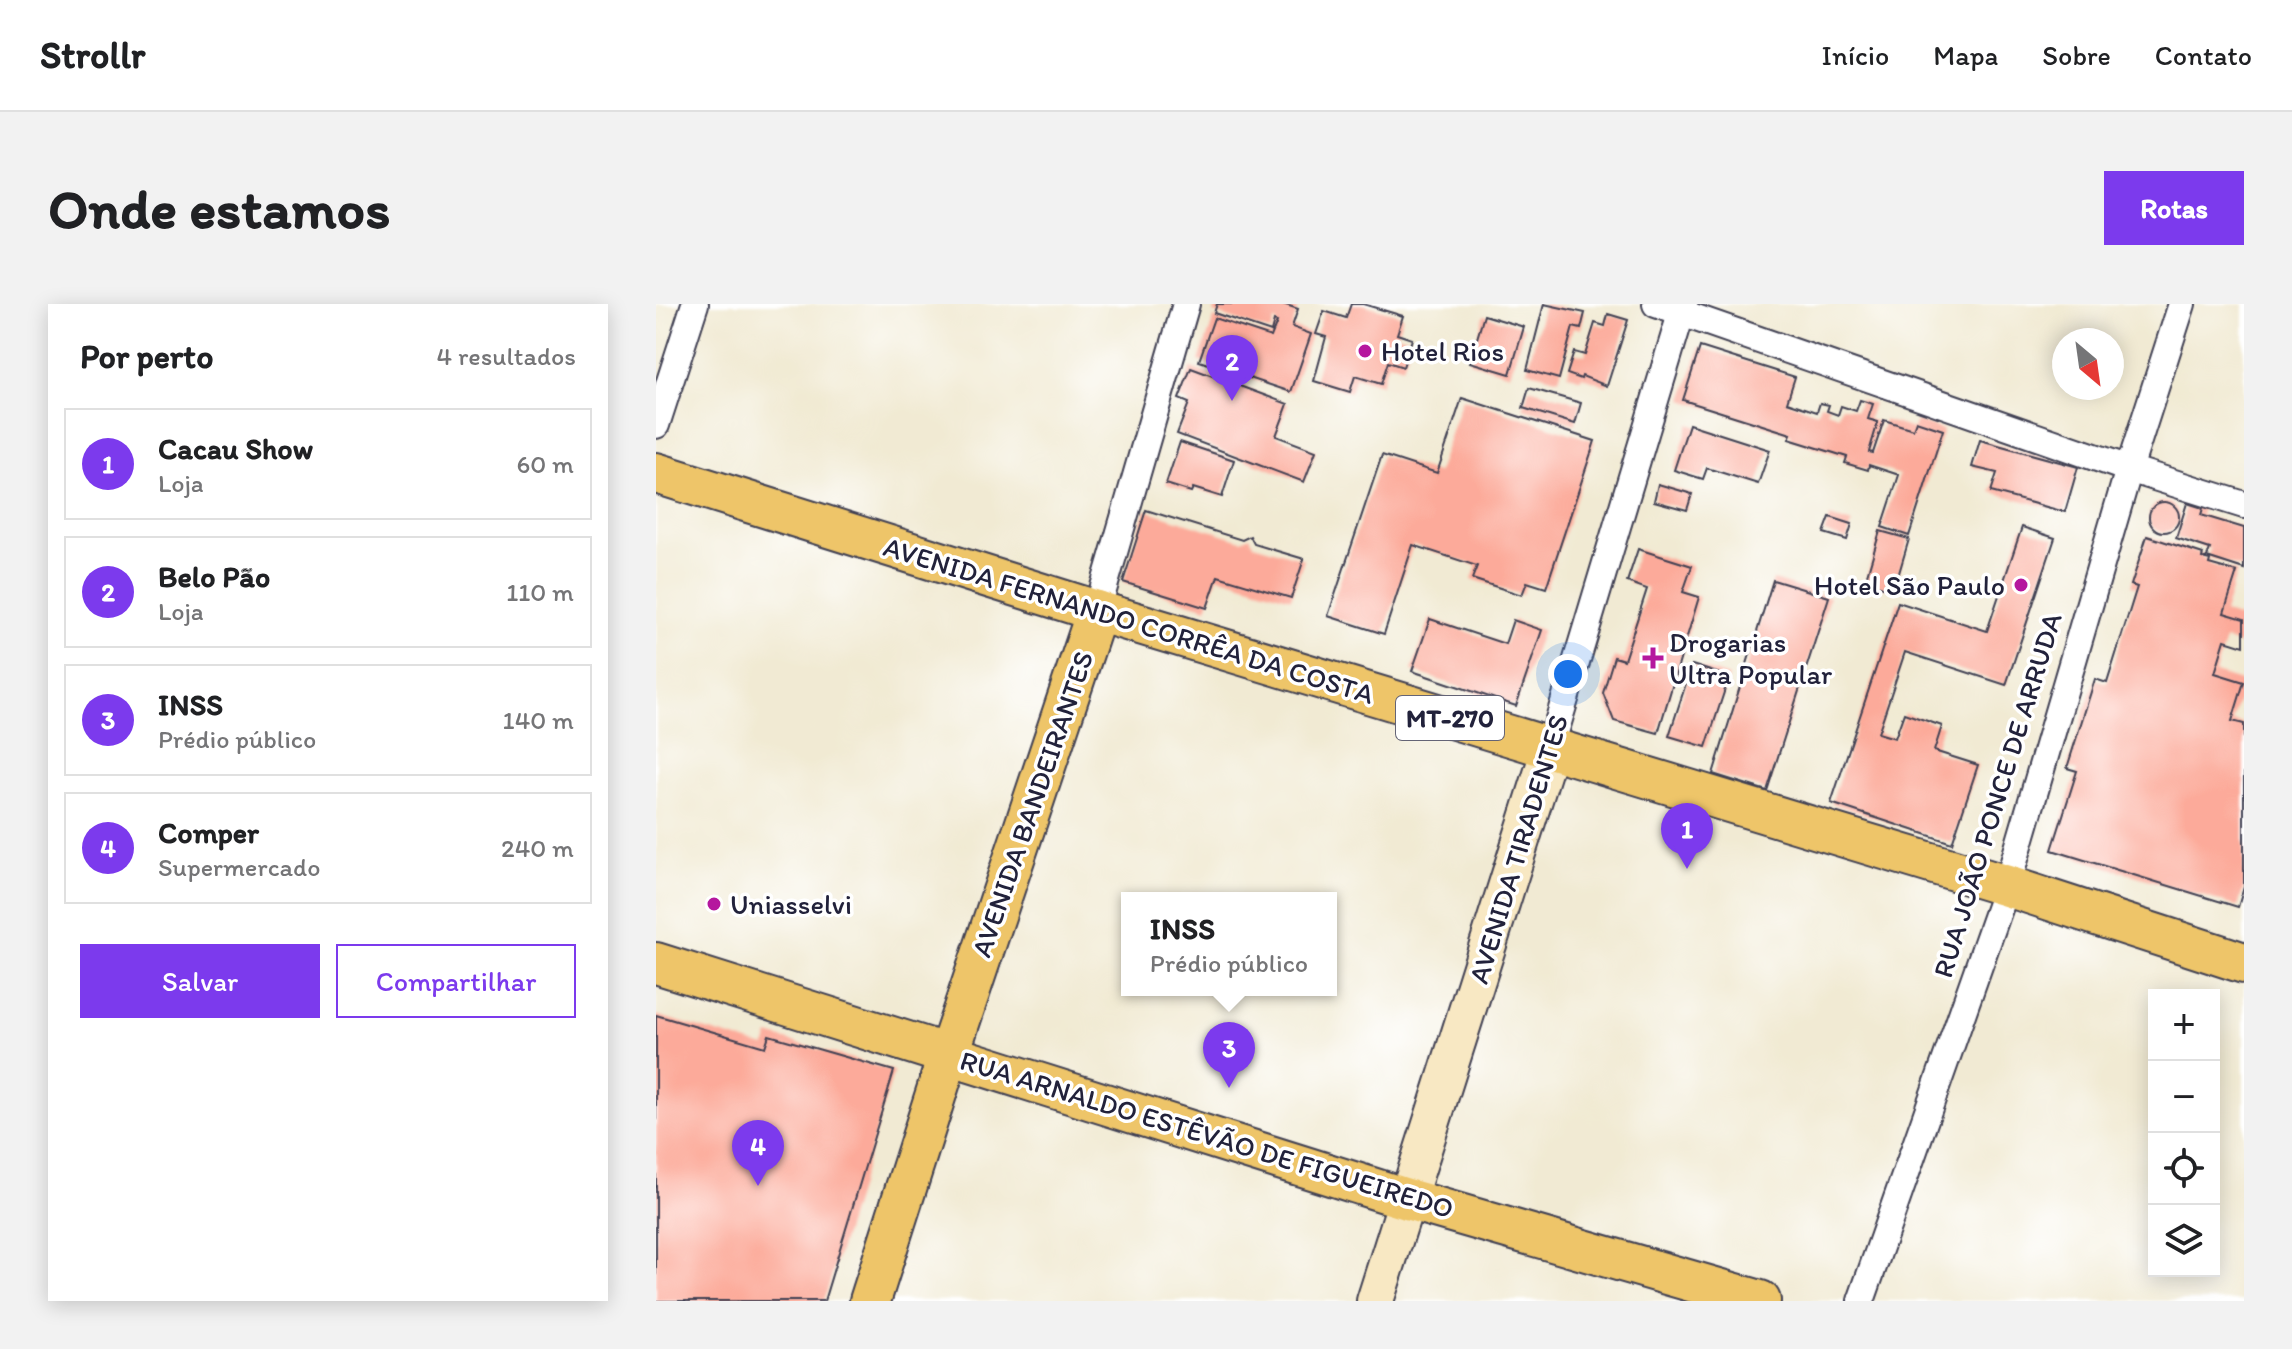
<!DOCTYPE html>
<html lang="pt">
<head>
<meta charset="utf-8">
<style>
  body { margin:0; font-family:Itim,sans-serif; background:#f2f2f2; color:#202124 }
  .controls { position:absolute; right:24px; bottom:24px; display:grid; overflow:hidden; border-radius:0px; box-shadow:0 4px 20px #0003 }
  .controls button { width:72px; height:72px; display:grid; place-items:center; padding:0; border:0; border-bottom:2px solid #e0e0e0; background:#fff; color:#202124; font:40px sans-serif }
  .compass { position:absolute; left:1396px; top:24px; width:72px; height:72px; border-radius:50%; background:#fff; box-shadow:0 4px 20px #0003; rotate:151deg }
  .you { position:absolute; left:912px; top:370px; width:28px; height:28px; margin:-20px; border:6px solid #fff; border-radius:50%; background:#1a73e8; box-shadow:0 0 0 12px #1a73e833 }
  .badge { display:grid; place-items:center; width:52px; height:52px; border-radius:50%; background:#7c3aed; color:#fff; font-size:26px; font-weight:700 }
  .pin { position:absolute; translate:-50% -66px; filter:drop-shadow(0 2px 4px #0008) }
  .pin::after { content:''; position:absolute; top:42px; width:28px; height:24px; background:inherit; clip-path:polygon(0 0,100% 0,50% 100%) }
  .popup { position:absolute; left:465px; top:588px; width:216px; height:104px; box-sizing:border-box; display:grid; place-content:center; border-radius:0px; background:#fff; filter:drop-shadow(0 2px 6px #0005); font-size:26px; white-space:nowrap; color:#757577 }
  .popup b { font-size:30px; color:#202124 }
  .popup::after { content:''; position:absolute; left:50%; top:100%; margin-left:-16px; border:16px solid transparent; border-top-color:#fff }
  .list { margin:0; padding:0; list-style:none }
  h2 { display:flex; justify-content:space-between; align-items:center; height:104px; margin:0; padding:0 32px; font-size:34px }
  h2 small { font-size:26px; font-weight:400; color:#757577 }
  .list li { display:grid; grid-template-columns:52px 1fr auto; gap:24px; align-items:center; box-sizing:border-box; height:112px; margin:0 16px 16px; padding:0 16px; border:2px solid #e0e0e0; border-radius:0px }
  .list b { display:block; font-size:30px; white-space:nowrap }
  .list p { margin:0; font-size:26px; white-space:nowrap; color:#757577 }
  .list em { font-size:26px; font-style:normal; color:#757577 }
  .actions { display:flex; gap:16px; padding:24px 32px }
  .actions a { flex:1; padding:18px 0; border:2px solid #7c3aed; border-radius:0px; text-align:center; font-size:28px; color:#7c3aed }
  .actions .main { background:#7c3aed; color:#fff }
  .icon { flex:none; width:44px; height:44px; fill:none; stroke:currentColor; stroke-width:2; stroke-linecap:round; stroke-linejoin:round }
  .map { position:relative; flex:none; width:1588px; height:997px; overflow:hidden; border-radius:0px }
  header { display:flex; align-items:center; gap:48px; box-sizing:border-box; height:112px; padding:0 40px; background:#fff; border-bottom:2px solid #e0e0e0 }
  header strong { font-size:38px }
  nav { display:flex; gap:44px; margin-inline-start:auto; font-size:28px }
  .intro { display:flex; align-items:center; justify-content:space-between; box-sizing:border-box; height:192px; padding:0 48px }
  h1 { margin:0; font-size:56px }
  .button { padding:20px 36px; border-radius:0px; background:#7c3aed; color:#fff; font-size:28px; font-weight:700 }
  main { display:flex; gap:48px; padding:0 48px }
  aside { flex:1; background:#fff; border-radius:0px; box-shadow:0 4px 20px #0003 }
  .map>svg:first-child { display:block }
  .building { fill:#fcaa9a }
  .lines { fill:none; stroke-linecap:round; stroke-linejoin:round }
  .street-casing { stroke:#414052; stroke-width:30 }
  .secondary-casing { stroke:#414052; stroke-width:40 }
  .primary-casing { stroke:#414052; stroke-width:44 }
  .street { stroke:#fff; stroke-width:26 }
  .secondary { stroke:#f8e8c3; stroke-width:36 }
  .primary { stroke:#eec569; stroke-width:40 }
  .poi-dot { fill:#b5179e; stroke:#fff; stroke-width:3 }
  .labels { text-anchor:middle; stroke-width:7; stroke-linejoin:round; paint-order:stroke }
  .shield { fill:#fff; stroke:#646476; stroke-width:2 }
  .shield-label { font-size:26px; font-weight:bold; fill:#22223b }
  .poi-label { font-size:28px; fill:#22223b; stroke:#fff; text-anchor:start }
  .street-label { font-size:28px; fill:#22223b; stroke:#fff }
</style>
</head>
<body>
<header>
<strong>Strollr</strong>
<nav><a>Início</a><a>Mapa</a><a>Sobre</a><a>Contato</a></nav>
</header>
<div class="intro"><h1>Onde estamos</h1><a class="button">Rotas</a></div>
<main>
<aside>
<h2>Por perto<small>4 resultados</small></h2>
<ul class="list">
<li><span class="badge">1</span><div><b>Cacau Show</b><p>Loja</p></div><em>60 m</em></li>
<li><span class="badge">2</span><div><b>Belo Pão</b><p>Loja</p></div><em>110 m</em></li>
<li><span class="badge">3</span><div><b>INSS</b><p>Prédio público</p></div><em>140 m</em></li>
<li><span class="badge">4</span><div><b>Comper</b><p>Supermercado</p></div><em>240 m</em></li>
</ul>
<div class="actions"><a class="main">Salvar</a><a>Compartilhar</a></div>
</aside>
<div class="map">
<svg width="1588" height="997" viewBox="0 0 1588 997">
  <rect width="100%" height="100%" fill="#fff"/>
  <filter id="ink" filterUnits="userSpaceOnUse"><feTurbulence type="fractalNoise" baseFrequency=".0125" numOctaves="2"/><feDisplacementMap in="SourceGraphic" scale="16" xChannelSelector="R" yChannelSelector="G"/><feConvolveMatrix kernelMatrix="1 2 1 2 8 2 1 2 1" color-interpolation-filters="sRGB"/></filter>
  <filter id="wash" filterUnits="userSpaceOnUse"><feTurbulence type="fractalNoise" baseFrequency=".006" numOctaves="4" result="noise"/><feDisplacementMap in="SourceGraphic" scale="32" xChannelSelector="R" yChannelSelector="G"/><feGaussianBlur stdDeviation="1.8" result="paint"/><feColorMatrix in="noise" values="0 0 0 0 0 0 0 0 0 0 0 0 0 0 0 0 0 1.4 0 .05"/><feComposite in="paint" operator="in"/></filter>
  <g filter="url(#wash)">
    <rect width="100%" height="100%" fill="#f1ead3"/>
    <g id="blocks">
      <g class="building">
        <path d="M561,0H627L642,5L636,23L655,30L635,88L543,57L558,14L615,33L621,18L618,17L615,28L558,9Z"/>
        <path d="M695,0H707L747,12L741,30L756,35L747,63L732,58L725,80L699,72L694,88L658,77L670,33L660,30L668,7L690,14Z"/>
        <path d="M888,0L929,9L925,25L917,23L903,75L871,66Z"/>
        <path d="M952,10L972,16L951,82L926,72L925,75L911,70L918,48L929,51L939,19L949,22Z"/>
        <path d="M828,11L868,23L854,70L814,58Z"/>
        <path d="M1044,43L1139,73L1131,98L1161,108L1164,99L1173,101L1171,107L1182,111L1185,102L1200,107L1204,96L1217,100L1212,115L1222,118L1213,148L1217,149L1228,116L1257,125L1260,117L1287,126L1253,232L1226,223L1243,171L1213,161L1212,166L1189,159L1191,153L1133,135L1135,130L1027,96Z"/>
        <path d="M535,64L632,100L620,132L660,147L648,178L521,130L533,99L523,95Z"/>
        <path d="M873,84L925,99L919,120L867,104Z"/>
        <path d="M806,94L939,137L890,284L871,278L866,291L816,275L821,262L757,241L728,330L672,312L726,151L781,169Z"/>
        <path d="M1033,120L1114,146L1102,180L1051,164L1047,175L1018,166Z"/>
        <path d="M1324,136L1422,163L1409,208L1335,188L1341,169L1316,163Z"/>
        <path d="M524,138L578,156L566,193L537,184L535,188L510,180Z"/>
        <path d="M1002,180L1036,190L1031,206L998,197Z"/>
        <circle cx="1508" cy="213" r="15"/>
        <path d="M1531,199L1547,204L1545,211L1588,224V265L1551,253L1554,245L1520,234Z"/>
        <path d="M490,206L586,236L594,232L598,240L648,255L635,294L562,272L551,304L467,278Z"/>
        <path d="M1174,213L1196,220L1191,236L1168,229Z"/>
        <path d="M1366,223L1399,234L1350,381L1249,348L1222,429L1239,434L1248,409L1286,422L1278,447L1322,461L1296,539L1175,499L1242,298L1331,327Z"/>
        <path d="M1224,227L1253,235L1238,286L1209,278Z"/>
        <path d="M1491,232L1547,250L1546,254L1554,256L1553,260L1581,268L1568,309L1588,315V342L1569,336L1559,369L1588,378L1576,417L1588,420V583L1582,603L1396,546L1421,467L1411,464L1439,375L1451,379L1481,283L1475,281Z"/>
        <path d="M982,245L1036,262L1027,288L1043,293L1002,429L958,417L947,389L958,353L968,356L991,285L971,278Z"/>
        <path d="M1117,276L1173,293L1111,487L1057,470Z"/>
        <path d="M774,315L849,340L857,316L886,326L860,402L756,367Z"/>
        <path d="M1036,361L1073,373L1050,443L1013,432Z"/>
        <path d="M0,711L109,743L113,731L238,767L168,997H0Z"/>
      </g>
    </g>
  </g>
  <g filter="url(#ink)">
    <use href="#blocks" fill-opacity="0" stroke="#414052" stroke-width="2"/>
    <g class="lines">
      <defs>
        <g id="street">
          <path d="M1000,0L1473,165L1588,201"/>
          <path d="M0,121L39,0"/>
          <path d="M441,307L530,0"/>
          <path d="M894,445L1028,0"/>
          <path d="M1205,997L1351,582L1473,165L1526,0"/>
        </g>
        <path id="secondary" d="M719,997L894,445"/>
        <g id="primary">
          <path d="M0,169L441,307L1351,582L1588,659"/>
          <path d="M0,659L751,895L1104,997"/>
          <path d="M214,997L293,749L441,307"/>
        </g>
      </defs>
      <use href="#street" class="street-casing"/>
      <use href="#secondary" class="secondary-casing"/>
      <use href="#primary" class="primary-casing"/>
      <use href="#street" class="street"/>
      <use href="#secondary" class="secondary"/>
      <use href="#primary" class="primary"/>
    </g>
  </g>
  <g class="poi-dot">
    <circle cx="709" cy="47" r="8"/>
    <circle cx="1365" cy="281" r="8"/>
    <path d="M993 342h8v8h8v8h-8v8h-8v-8h-8v-8h8z"/>
    <circle cx="58" cy="600" r="8"/>
  </g>
  <g class="labels">
    <rect class="shield" x="740" y="392" width="108" height="44" rx="6"/>
    <g class="shield-label">
      <text x="794" y="423">MT-270</text>
    </g>
    <g class="poi-label">
      <text x="725" y="57">Hotel Rios</text>
      <text x="1349" y="291" text-anchor="end">Hotel São Paulo</text>
      <text x="1013" y="348">Drogarias<tspan x="1013" dy="32">Ultra Popular</tspan></text>
      <text x="74" y="610">Uniasselvi</text>
    </g>
    <g class="street-label">
      <text transform="translate(473 316) rotate(17)" y="10">AVENIDA FERNANDO CORRÊA DA COSTA</text>
      <text transform="translate(1341 491) rotate(-73)" y="10">RUA JOÃO PONCE DE ARRUDA</text>
      <text transform="translate(376 500) rotate(-71)" y="10">AVENIDA BANDEIRANTES</text>
      <text transform="translate(862 545) rotate(-73)" y="10">AVENIDA TIRADENTES</text>
      <text transform="translate(551 830) rotate(17)" y="10">RUA ARNALDO ESTÊVÃO DE FIGUEIREDO</text>
    </g>
  </g>
</svg>
<div class="controls">
<button>+</button>
<button>−</button>
<button><svg class="icon" aria-label="locate" viewBox="0 0 24 24"><circle cx="12" cy="12" r="6"/><path d="M12 2v4M12 18v4M2 12h4M18 12h4"/></svg></button>
<button><svg class="icon" aria-label="layers" viewBox="0 0 24 24"><path d="M12 4l9 5-9 5-9-5zM3 14l9 5 9-5"/></svg></button>
</div>
<svg class="compass" viewBox="-18 -18 36 36"><path d="M0-13l5 13h-10z" fill="#e53935"/><path d="M0 13l5-13h-10z" fill="#757577"/></svg>
<div class="you"></div>
<div class="pin badge" style="left:1031px;top:565px">1</div>
<div class="pin badge" style="left:576px;top:97px">2</div>
<div class="pin badge" style="left:573px;top:784px">3</div>
<div class="popup"><b>INSS</b>Prédio público</div>
<div class="pin badge" style="left:102px;top:882px">4</div>
</div>
</main>
</body>
</html>
